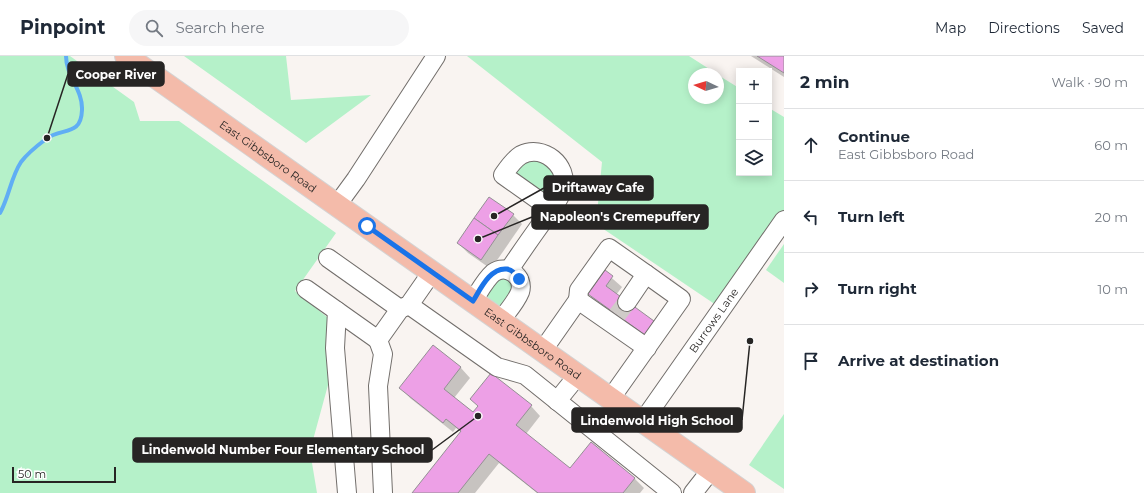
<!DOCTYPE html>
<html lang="en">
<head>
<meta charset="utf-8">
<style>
  body { margin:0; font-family:Montserrat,sans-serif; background:#f6f6f7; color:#1f2937 }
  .controls { position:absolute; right:12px; top:12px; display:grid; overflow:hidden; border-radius:0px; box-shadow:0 2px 10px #0003 }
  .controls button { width:36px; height:36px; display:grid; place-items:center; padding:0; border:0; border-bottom:1px solid #e0e1e3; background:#fff; color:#1f2937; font:20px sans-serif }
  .compass { position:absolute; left:688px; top:12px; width:36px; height:36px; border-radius:50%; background:#fff; box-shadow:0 2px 10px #0003; rotate:274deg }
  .scale { position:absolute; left:12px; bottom:10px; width:104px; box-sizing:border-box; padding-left:4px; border:2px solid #272524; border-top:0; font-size:11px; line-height:14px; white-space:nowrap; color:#272524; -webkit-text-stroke:3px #fff; paint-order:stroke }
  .stop { position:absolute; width:12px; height:12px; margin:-9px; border:3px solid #1a73e8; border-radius:50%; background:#fff }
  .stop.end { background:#1a73e8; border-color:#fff; box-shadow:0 1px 4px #0008 }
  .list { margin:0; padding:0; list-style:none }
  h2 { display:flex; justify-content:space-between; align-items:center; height:52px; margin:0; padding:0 16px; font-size:17px }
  h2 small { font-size:13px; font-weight:400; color:#747a83 }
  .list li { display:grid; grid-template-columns:26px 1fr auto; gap:12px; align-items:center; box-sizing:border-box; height:72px; padding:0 16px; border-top:1px solid #e0e1e3 }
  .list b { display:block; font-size:15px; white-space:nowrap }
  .list p { margin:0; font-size:13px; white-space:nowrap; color:#747a83 }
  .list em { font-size:13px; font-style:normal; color:#747a83 }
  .icon { flex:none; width:22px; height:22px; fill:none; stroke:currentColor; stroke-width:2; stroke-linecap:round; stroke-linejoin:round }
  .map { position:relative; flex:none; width:784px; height:437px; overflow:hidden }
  header { display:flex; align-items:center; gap:24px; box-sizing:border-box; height:56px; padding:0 20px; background:#fff; border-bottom:1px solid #e0e1e3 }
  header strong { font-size:19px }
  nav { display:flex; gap:22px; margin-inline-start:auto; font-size:14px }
  .search { width:280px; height:36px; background:#f6f6f7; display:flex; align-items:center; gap:10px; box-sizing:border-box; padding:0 14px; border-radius:22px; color:#747a83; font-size:15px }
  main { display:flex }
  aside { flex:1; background:#fff }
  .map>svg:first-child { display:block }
  .green { fill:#b5f1c9 }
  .shadow { fill:#0003 }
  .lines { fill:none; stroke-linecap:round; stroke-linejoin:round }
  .stream { stroke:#60aef4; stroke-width:4 }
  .building { fill:#eda0e6; stroke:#949094 }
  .minor-tunnel { stroke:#cfcbc8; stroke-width:18; stroke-dasharray:18 9; stroke-linecap:butt }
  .minor-casing { stroke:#726e6b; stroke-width:20 }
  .major-casing { stroke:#d4d3d3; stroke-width:24 }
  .minor { stroke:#fff; stroke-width:18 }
  .major { stroke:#f4bbaa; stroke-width:22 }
  .route { stroke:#1a73e8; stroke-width:5 }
  .labels { text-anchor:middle; stroke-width:3.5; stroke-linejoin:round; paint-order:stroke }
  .street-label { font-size:11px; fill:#272524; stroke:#fff }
  .leader { fill:none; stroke:#272524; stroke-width:1.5 }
  .callout-dot { fill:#272524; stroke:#fff; stroke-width:1.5 }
  .callout { fill:#272524; stroke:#272524; stroke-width:1.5 }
  .callout-label { font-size:12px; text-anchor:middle; font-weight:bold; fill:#fff }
</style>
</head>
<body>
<header>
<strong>Pinpoint</strong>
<div class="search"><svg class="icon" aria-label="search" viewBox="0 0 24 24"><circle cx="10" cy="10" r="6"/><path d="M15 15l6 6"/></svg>Search here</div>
<nav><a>Map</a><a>Directions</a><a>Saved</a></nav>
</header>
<main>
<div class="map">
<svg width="784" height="437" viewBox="0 0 784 437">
  <rect width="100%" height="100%" fill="#f9f4f1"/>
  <g class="green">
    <path d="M0,0H70L134,46L140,65H179L336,177L295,235L343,274L310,395L317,437H0Z"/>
    <path d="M184,0H286L291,44L371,39L306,87Z"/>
    <path d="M467,0H689L717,18H694V42H718V19L739,32V117H769V52L784,61V163L719,251L596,168L602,106Z"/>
    <path d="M516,102L558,108L551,153L503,119Z"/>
    <path d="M784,188V227L766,214Z"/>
    <path d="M491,219L517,220L501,264L473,245Z"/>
    <path d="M784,358V433L749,409Z"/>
  </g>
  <g class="shadow">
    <path d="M751,0H784V21Z"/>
    <path d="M513,159L522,168L491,213L468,197L458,187Z"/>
    <path d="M605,216L622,231L616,239L654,265L663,275L655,287L599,248L589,238Z"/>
    <path d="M434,291L461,312L470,322L454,342L473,357L531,350L540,360L526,378L570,414L591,388L635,423L644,432L640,437H537L499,407L475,437H413L461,376L456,372L453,376L410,342L401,332Z"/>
  </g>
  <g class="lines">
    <path class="stream" d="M0,157C9,141 11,121 21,106C27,98 38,89 46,83C62,71 81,81 82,54C83,34 66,20 66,0"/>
  </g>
  <g class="building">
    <path d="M757,0H784V17Z"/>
    <path d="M489,141L514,158L498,179L474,162Z"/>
    <path d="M474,162L498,179L481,204L457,187Z"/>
    <path d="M605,214L613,220L606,230L654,265L645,279L588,238Z"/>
    <path d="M433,289L461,311L444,333L473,356L478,350L470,343L491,317L532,349L516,369L570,412L591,386L635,422L623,437H538L489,398L458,437H412L461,375L446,363L443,367L399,332Z"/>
  </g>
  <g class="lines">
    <path class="minor-tunnel" d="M617,259L627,246"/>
    <defs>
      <g id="minor">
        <path d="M337,149L356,123L436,0"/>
        <path d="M328,202L400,253"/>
        <path d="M509,214C521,196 533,179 546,161C552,153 560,143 563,133C569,109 543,88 521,99C513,104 508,112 503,119L551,153"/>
        <path d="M306,233L378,284L400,253L409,249L432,216"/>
        <path d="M578,244L579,234L609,192L646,218"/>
        <path d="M473,245C479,236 485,224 493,217C506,207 525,220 520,236C516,246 507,256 501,264"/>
        <path d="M409,249L497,311L525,319L672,437"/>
        <path d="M337,255L335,292L347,437"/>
        <path d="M378,284L383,298L378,330L383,437"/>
        <path d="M543,294L578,244L647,292"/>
        <path d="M611,342L681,243L646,218L627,246"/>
        <path d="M557,345L578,319"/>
        <path id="s1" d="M643,365L784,164"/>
        <path d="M693,437L711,414"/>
      </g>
      <g id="major">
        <path id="s2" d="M126,0L744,437"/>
      </g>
    </defs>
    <use href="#minor" class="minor-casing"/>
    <use href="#major" class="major-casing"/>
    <use href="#minor" class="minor"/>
    <use href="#major" class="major"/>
  </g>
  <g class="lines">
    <path class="route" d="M367,170L473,245C480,234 490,211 507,213C512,214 516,218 519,223"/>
  </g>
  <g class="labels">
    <g class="street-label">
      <text dy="4" stroke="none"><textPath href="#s2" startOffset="174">East Gibbsboro Road</textPath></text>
      <text dy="4" stroke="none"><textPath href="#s1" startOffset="123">Burrows Lane</textPath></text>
      <text dy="4" stroke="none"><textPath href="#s2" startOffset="498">East Gibbsboro Road</textPath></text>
    </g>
  </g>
  <path class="leader" d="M47 82L68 18M494 160L544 132M478 183L532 161M750 285L742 364M478 360L432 394"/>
  <g class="callout-dot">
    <circle cx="47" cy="82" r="4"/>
    <circle cx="494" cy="160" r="4"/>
    <circle cx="478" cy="183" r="4"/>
    <circle cx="750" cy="285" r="4"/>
    <circle cx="478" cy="360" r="4"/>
  </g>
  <g class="callout">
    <rect x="68" y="6" width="96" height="24" rx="4"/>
    <rect x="544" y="120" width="109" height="24" rx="4"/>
    <rect x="532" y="149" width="176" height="24" rx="4"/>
    <rect x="572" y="352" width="170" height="24" rx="4"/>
    <rect x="133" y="382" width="299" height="24" rx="4"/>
  </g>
  <g class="callout-label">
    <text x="116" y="23">Cooper River</text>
    <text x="598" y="136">Driftaway Cafe</text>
    <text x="620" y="165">Napoleon's Cremepuffery</text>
    <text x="657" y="369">Lindenwold High School</text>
    <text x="283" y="398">Lindenwold Number Four Elementary School</text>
  </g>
</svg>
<div class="controls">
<button>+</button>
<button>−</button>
<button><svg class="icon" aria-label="layers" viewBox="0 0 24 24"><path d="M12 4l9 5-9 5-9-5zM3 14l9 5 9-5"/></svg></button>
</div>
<svg class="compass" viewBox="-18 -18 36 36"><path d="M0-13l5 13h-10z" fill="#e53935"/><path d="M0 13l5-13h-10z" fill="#747a83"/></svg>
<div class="scale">50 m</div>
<div class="stop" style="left:367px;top:170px"></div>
<div class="stop end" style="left:519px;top:223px"></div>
</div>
<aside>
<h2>2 min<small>Walk · 90 m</small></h2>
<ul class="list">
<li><svg class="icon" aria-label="ahead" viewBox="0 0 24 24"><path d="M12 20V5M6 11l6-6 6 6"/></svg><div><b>Continue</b><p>East Gibbsboro Road</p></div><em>60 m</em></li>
<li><svg class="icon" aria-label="left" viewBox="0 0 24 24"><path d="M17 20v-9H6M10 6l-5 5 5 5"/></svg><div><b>Turn left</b></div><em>20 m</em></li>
<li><svg class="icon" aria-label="right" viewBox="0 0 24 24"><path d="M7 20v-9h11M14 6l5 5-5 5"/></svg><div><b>Turn right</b></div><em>10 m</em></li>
<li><svg class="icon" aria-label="arrive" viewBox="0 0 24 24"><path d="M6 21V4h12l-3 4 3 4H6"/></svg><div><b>Arrive at destination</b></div></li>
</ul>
</aside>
</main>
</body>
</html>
